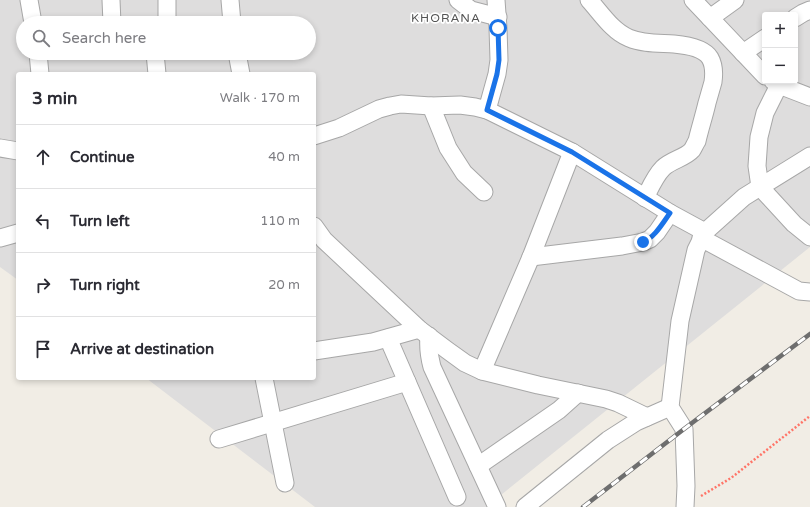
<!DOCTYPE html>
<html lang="en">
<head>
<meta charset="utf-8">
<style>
  body { margin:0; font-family:"Varela Round",sans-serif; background:#f2f2f3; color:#2b2b33 }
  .controls { position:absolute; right:12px; top:12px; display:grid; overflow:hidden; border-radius:4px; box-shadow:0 2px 6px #0003 }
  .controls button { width:36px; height:36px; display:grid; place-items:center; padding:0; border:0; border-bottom:1px solid #e1e1e2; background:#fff; color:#2b2b33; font:20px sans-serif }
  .stop { position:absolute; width:12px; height:12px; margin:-9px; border:3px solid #1a73e8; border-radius:50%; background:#fff }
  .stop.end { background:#1a73e8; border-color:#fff; box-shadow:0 1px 4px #0008 }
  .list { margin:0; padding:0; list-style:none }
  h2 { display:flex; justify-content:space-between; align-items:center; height:52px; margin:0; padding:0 16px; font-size:17px }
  h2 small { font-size:13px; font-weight:400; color:#7c7c81 }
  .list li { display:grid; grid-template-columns:26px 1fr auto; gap:12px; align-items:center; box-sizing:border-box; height:64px; padding:0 16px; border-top:1px solid #e1e1e2 }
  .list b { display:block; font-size:15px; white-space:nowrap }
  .list em { font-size:13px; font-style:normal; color:#7c7c81 }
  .icon { flex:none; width:22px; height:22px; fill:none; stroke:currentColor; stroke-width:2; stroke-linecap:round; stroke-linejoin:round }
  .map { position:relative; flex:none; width:810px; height:507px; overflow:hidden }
  .search { position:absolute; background:#fff; box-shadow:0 2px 6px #0003; left:16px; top:16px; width:300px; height:44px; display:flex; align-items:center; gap:10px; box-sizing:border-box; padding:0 14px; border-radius:22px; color:#7c7c81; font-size:15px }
  .panel { position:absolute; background:#fff; box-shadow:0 2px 6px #0003; left:16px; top:72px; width:300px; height:308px; border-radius:4px }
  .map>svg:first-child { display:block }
  .residential { fill:#dedddd; fill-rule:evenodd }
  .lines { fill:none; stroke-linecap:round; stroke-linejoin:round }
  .minor-casing { stroke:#a7a7a7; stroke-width:19 }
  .path { stroke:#ff7568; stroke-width:2.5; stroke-dasharray:2 2; stroke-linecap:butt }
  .minor { stroke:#fff; stroke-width:17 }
  .rail-casing { stroke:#6e6e6e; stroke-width:4.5 }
  .rail { stroke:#fff; stroke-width:3; stroke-dasharray:9; stroke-linecap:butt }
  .route { stroke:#1a73e8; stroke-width:5 }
  .labels { text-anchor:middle; stroke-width:3.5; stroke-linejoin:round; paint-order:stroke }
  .quarter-label { font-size:12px; letter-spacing:1px; fill:#535353; stroke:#fff }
</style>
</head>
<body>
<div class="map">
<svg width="810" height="507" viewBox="0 0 810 507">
  <rect width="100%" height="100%" fill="#f1ede5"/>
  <path class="residential" d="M0,0H810V247L486,507H315L146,378H314V74H18V280L0,267ZM765,15H795V81H765ZM23,23H309V53H23Z"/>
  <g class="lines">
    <defs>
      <g id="minor">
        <path d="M29,0L33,23"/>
        <path d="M111,0L112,23"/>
        <path d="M167,0V23"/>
        <path d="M230,0L232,23"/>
        <path d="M458,0L471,10L498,17"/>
        <path d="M589,0C601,13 612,31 629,38C643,44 659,43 674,44C685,45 704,48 710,58C714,65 714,75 713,82C711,89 709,96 707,103C704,116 700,128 697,141C695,144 694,147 692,150C685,158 671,160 663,168C655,176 650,188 645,198"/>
        <path d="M693,0L765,76"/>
        <path d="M710,18L735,0"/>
        <path d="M795,18L803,13L810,10"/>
        <path d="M38,53L40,74"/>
        <path d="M155,53L157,74"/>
        <path d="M237,53L241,74"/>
        <path d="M743,53L765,38"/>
        <path d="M773,81L779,85L810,97"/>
        <path d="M779,85L765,113L759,137L757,166L760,187L794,224L810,237"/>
        <path d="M431,106L448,148L464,173L484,192"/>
        <path d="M487,110L497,74L499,60L498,28L496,0"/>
        <path d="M314,136L339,128L379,109L390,106L401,104L431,106L460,105L475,107L487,110L572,152L670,213L705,232"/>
        <path d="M0,148L18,151"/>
        <path d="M314,226L324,240L419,329L447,350L465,363L482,371L538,385L606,399L618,403L647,417"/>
        <path d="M0,238L18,233"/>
        <path d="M701,238L799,291L810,292"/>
        <path d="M531,257L622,246L643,242L650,239L657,232L670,213"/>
        <path d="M429,336C428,347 429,356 432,367L497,507"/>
        <path d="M388,338L457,497"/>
        <path d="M314,351L373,342L419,329"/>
        <path d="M482,371L531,257L572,152"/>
        <path d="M264,378L285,483"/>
        <path d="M219,439L407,382"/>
        <path d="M478,466L559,410L578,393"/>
        <path d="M525,507L608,440L636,422L670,407"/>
        <path d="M685,507L686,486L684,429L670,407L680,321L696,250L705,232L744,197L810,156"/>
      </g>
    </defs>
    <use href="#minor" class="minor-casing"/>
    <path class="path" d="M701,496L731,478L810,416"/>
    <use href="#minor" class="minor"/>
    <defs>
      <path id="rail" d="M583,507L684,429L810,334"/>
    </defs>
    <use href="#rail" class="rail-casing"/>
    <use href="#rail" class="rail"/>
  </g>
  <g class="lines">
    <path class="route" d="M498,28L499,60L497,74L487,110L572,152L670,213C662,224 655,237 643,242"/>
  </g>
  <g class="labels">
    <g class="quarter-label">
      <text x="446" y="22">KHORANA</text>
    </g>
  </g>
</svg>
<div class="controls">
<button>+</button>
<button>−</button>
</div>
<div class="stop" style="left:498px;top:28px"></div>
<div class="stop end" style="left:643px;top:242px"></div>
<div class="search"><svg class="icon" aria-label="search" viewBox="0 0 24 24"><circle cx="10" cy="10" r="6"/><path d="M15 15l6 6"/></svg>Search here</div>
<section class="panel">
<h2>3 min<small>Walk · 170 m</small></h2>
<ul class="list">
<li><svg class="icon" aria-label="ahead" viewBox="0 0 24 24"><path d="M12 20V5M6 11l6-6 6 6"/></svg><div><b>Continue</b></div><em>40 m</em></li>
<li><svg class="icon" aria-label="left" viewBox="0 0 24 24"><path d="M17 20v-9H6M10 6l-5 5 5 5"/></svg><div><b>Turn left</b></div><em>110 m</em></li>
<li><svg class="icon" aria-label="right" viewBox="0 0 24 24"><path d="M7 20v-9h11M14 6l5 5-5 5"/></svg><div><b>Turn right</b></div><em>20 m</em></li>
<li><svg class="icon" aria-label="arrive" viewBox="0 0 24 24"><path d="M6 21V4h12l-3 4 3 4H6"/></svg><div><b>Arrive at destination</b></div></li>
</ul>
</section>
</div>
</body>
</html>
